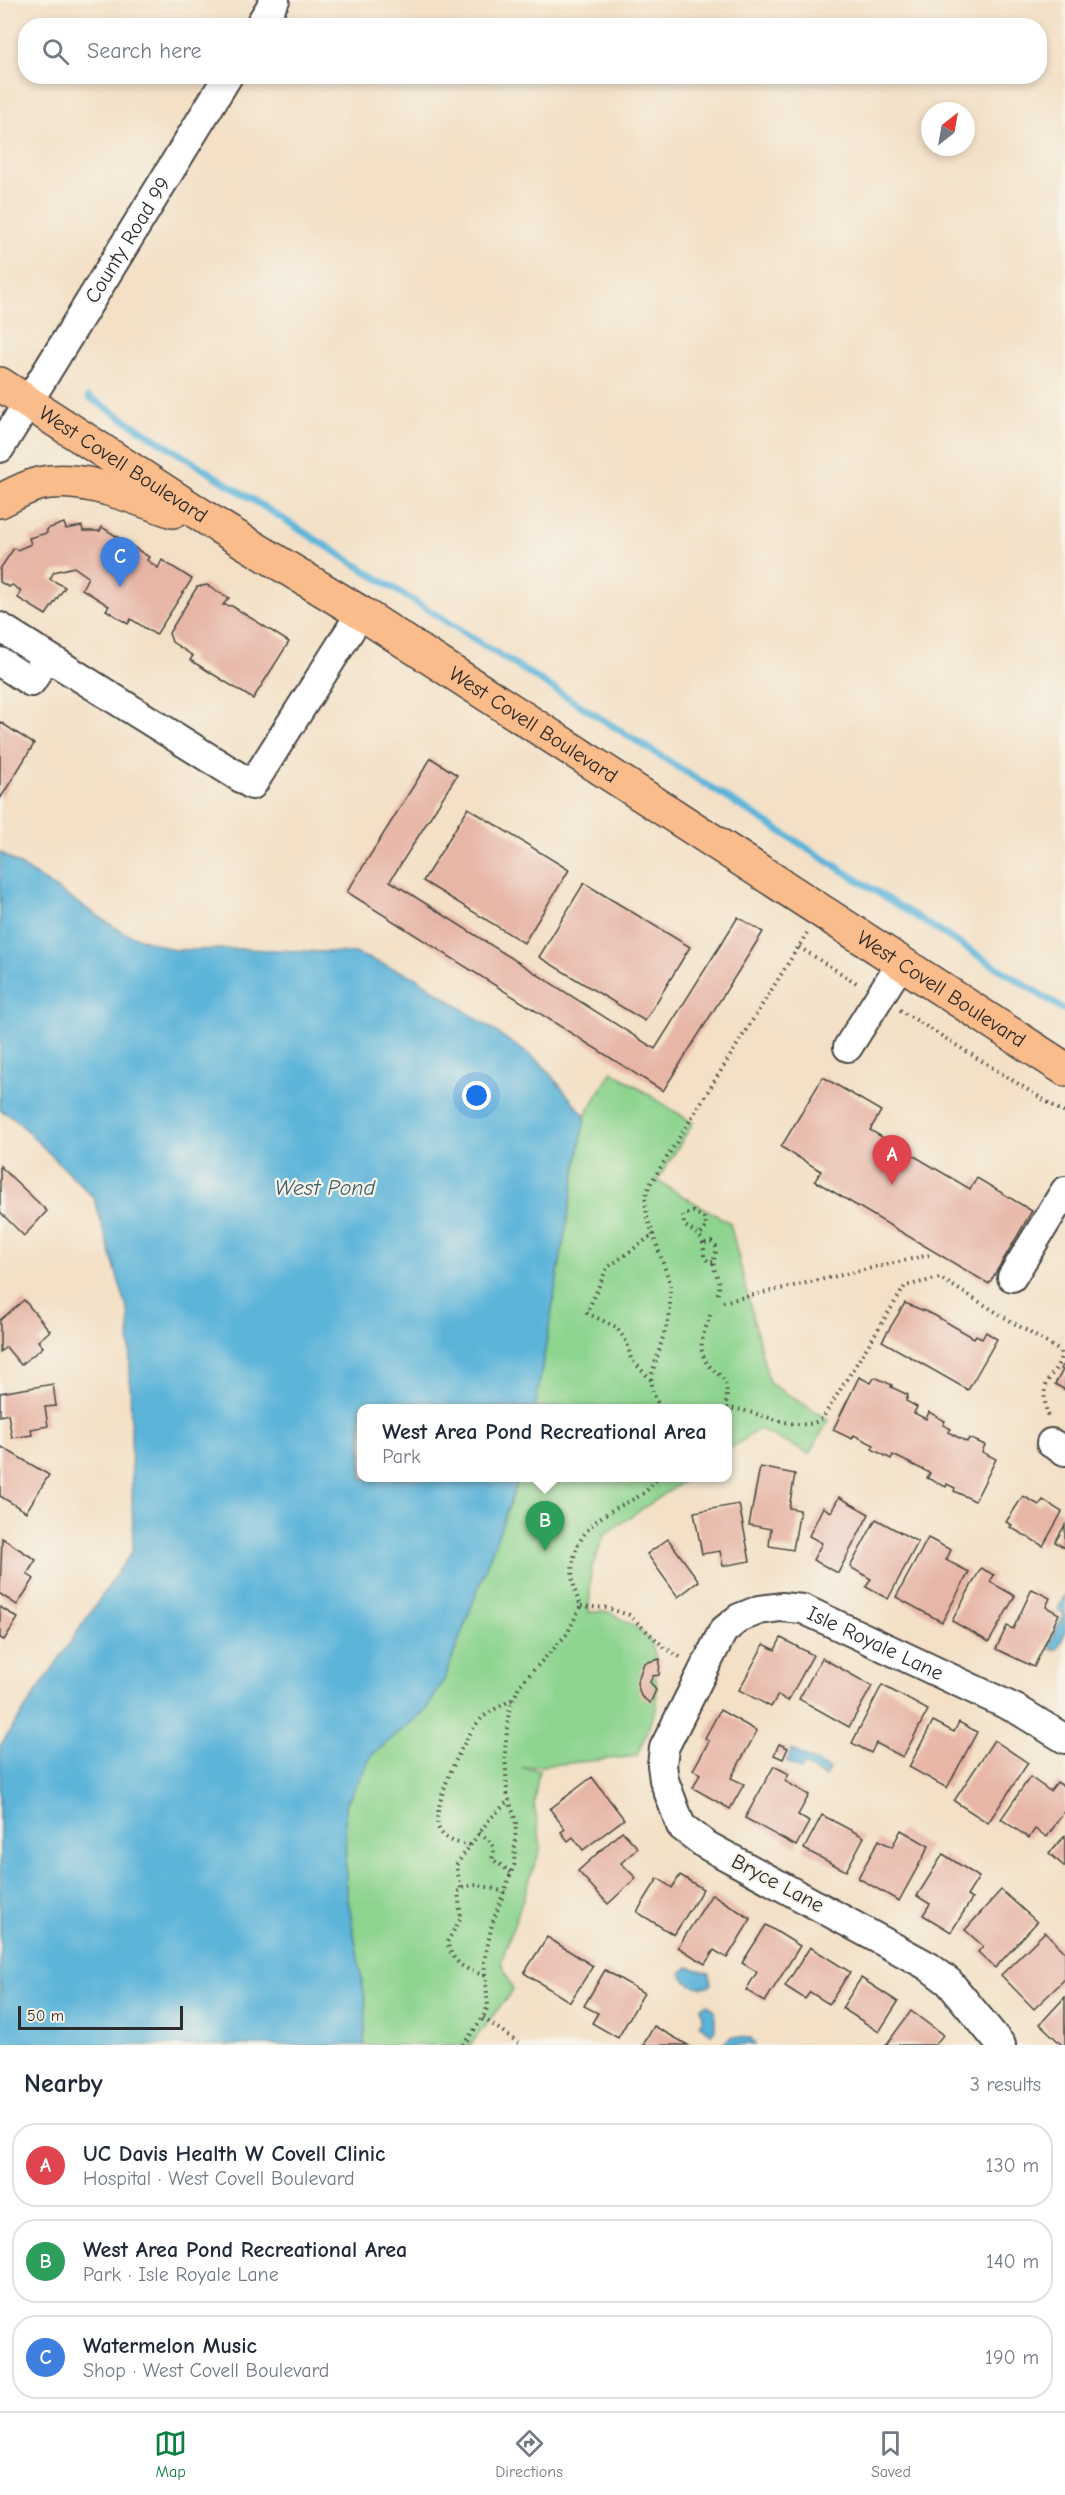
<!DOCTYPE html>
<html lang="en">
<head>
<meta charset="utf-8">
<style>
  body { margin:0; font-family:"Comic Neue",sans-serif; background:#f2f2f3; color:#1f2937 }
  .compass { position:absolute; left:921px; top:102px; width:54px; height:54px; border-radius:50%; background:#fff; box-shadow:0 3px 9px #0003; rotate:31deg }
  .scale { position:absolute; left:18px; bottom:15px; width:165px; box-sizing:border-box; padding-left:6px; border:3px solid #2b2b2b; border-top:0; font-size:16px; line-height:21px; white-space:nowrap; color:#2b2b2b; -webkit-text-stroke:4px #f7f3e8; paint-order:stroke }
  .you { position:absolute; left:477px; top:1096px; width:21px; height:21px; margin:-15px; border:4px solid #fff; border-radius:50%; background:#1a73e8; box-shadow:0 0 0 9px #1a73e833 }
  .badge { display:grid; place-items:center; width:39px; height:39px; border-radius:50%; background:#0b8043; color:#fff; font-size:20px; font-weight:700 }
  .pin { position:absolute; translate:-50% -50px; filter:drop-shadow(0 2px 3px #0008) }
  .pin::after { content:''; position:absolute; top:32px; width:21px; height:18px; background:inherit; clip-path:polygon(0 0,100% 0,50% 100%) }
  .popup { position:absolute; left:357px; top:1404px; width:375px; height:78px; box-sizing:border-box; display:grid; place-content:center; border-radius:12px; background:#fff; filter:drop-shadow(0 2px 4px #0005); font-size:20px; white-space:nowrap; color:#747a83 }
  .popup b { font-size:22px; color:#1f2937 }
  .popup::after { content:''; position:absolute; left:50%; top:100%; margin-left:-12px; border:12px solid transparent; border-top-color:#fff }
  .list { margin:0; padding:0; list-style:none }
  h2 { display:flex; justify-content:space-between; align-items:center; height:78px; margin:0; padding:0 24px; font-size:26px }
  h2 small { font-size:20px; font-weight:400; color:#747a83 }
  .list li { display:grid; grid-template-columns:39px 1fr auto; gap:18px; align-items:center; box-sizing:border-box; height:84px; margin:0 12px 12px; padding:0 12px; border:2px solid #e0e1e3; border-radius:24px }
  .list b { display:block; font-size:22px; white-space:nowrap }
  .list p { margin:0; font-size:20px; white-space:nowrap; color:#747a83 }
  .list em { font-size:20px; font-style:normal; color:#747a83 }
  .icon { flex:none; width:33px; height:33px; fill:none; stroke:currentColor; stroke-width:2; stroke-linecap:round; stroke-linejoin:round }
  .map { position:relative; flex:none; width:1065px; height:2045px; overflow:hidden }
  .search { position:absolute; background:#fff; box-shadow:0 3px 9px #0003; left:18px; right:18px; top:18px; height:66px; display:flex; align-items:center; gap:15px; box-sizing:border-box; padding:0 21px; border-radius:24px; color:#747a83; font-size:22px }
  .sheet { height:366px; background:#fff }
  nav { display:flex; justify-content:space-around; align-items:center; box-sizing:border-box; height:84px; border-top:2px solid #e0e1e3; background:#fff; font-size:16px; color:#747a83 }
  nav a { display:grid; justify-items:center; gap:3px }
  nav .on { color:#0b8043 }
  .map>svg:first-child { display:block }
  .green { fill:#8dd48f; stroke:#5c805d; stroke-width:1.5 }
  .water { fill:#5cb4d9; stroke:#447082; stroke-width:1.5 }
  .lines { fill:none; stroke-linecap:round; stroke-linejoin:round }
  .stream { stroke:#5cb4d9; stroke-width:7 }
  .building { fill:#e7b6a7 }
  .minor-casing { stroke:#494642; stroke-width:32 }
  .major-casing { stroke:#494642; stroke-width:36 }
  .path { stroke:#494642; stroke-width:4; stroke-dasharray:1.5 4.5; stroke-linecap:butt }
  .minor { stroke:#fff; stroke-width:28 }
  .major { stroke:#fabc8b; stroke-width:33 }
  .labels { text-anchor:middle; stroke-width:4.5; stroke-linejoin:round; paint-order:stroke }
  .street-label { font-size:21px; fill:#2b2b2b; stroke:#f7f3e8 }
  .water-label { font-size:22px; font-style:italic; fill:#3c5b68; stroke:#f7f3e8 }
</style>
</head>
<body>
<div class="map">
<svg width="1065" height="2045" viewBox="0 0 1065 2045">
  <rect width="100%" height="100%" fill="#f7f3e8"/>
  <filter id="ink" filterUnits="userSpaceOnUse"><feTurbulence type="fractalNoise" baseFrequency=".0167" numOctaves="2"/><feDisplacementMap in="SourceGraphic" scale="12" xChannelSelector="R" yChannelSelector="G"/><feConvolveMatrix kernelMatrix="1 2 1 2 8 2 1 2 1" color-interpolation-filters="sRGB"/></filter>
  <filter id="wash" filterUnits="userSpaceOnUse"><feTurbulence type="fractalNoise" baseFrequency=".008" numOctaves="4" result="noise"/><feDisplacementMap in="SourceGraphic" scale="24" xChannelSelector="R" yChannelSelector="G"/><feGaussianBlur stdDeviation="1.35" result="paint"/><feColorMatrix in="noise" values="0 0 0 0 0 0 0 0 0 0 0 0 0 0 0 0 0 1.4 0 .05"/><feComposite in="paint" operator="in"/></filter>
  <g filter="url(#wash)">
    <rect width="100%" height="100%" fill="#f3e0c6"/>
    <g class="green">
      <path d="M612,1071L693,1123L657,1181L730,1223L769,1383L829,1420L809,1454L759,1429L728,1450V1408H535L585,1116Z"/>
      <path d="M519,1478H688L605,1534L591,1569L589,1612H609L639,1629L651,1642L655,1655L657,1707L637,1756L521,1768L539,1770L534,1803L541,1847L501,1962L513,1990L470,2045H364L366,2005L346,1887L345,1806L372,1755L427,1709L445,1678Z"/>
    </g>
    <g class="water">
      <path d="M0,852L122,932L174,950L243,949L355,953L417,978L540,1062L585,1116L535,1408H362V1478H519L445,1678L427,1709L372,1755L345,1806L346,1887L366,2005L364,2045H0V1746L133,1550L129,1315L94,1198L13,1117L0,1110Z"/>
      <path d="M1065,1594V1633L1057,1649L1052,1650L1049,1645L1064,1615L1058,1609Z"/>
      <path d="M792,1750L829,1769L825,1777L804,1765L801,1770L786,1762Z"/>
      <path d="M688,1967L710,1973L711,1985C699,1989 686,1986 681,1973Z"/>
      <path d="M707,2004L715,2010V2030L711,2034L700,2025L703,2017L701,2007Z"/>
      <path d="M731,2037L751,2038L755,2044L721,2045Z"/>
    </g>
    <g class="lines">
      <path class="stream" d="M89,397L1065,1010"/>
    </g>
    <g id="blocks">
      <g class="building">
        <path d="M64,523L66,529L82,526L83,531H100L102,527L149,557L147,560L158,568L162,560L192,579L156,635L131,619L128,624L106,610L109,606L82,589L88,577L74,567L54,572L50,579L65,587L46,615L18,598L21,591L12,585L9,587L0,582V569L14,548L17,550L31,544L29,538L47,533V529Z"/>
        <path d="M207,585L229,598L223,605L232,606L289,642L253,699L190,660L193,656L172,642L169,633L197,587Z"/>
        <path d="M0,722L34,744L0,799Z"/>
        <path d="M431,758L457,775L390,881L655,1049L738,917L763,932L663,1091L347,892Z"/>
        <path d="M468,808L569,870L524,943L423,881Z"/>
        <path d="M584,883L690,947L645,1021L539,957Z"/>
        <path d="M823,1077L881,1111L870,1130L970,1189L977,1178L1032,1211L989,1284L815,1181L821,1171L781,1147Z"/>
        <path d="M0,1166L47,1211L24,1236L0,1212Z"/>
        <path d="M24,1300L50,1331L38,1341L43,1347L21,1365L6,1347L0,1352V1320Z"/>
        <path d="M905,1303L934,1315L974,1338L976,1335L982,1339L986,1332L997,1339L968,1390L882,1341Z"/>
        <path d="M1065,1362V1390L1055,1384L1063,1370L1061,1369Z"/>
        <path d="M859,1377L871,1383L874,1378H877L892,1385L891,1387L908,1395L906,1401L917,1407L914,1413L926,1419L929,1412L945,1421L943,1425L951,1429L948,1432L967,1442L969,1438L985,1445L982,1452L996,1459L975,1501L954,1491L955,1488L947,1484L946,1487L927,1478L930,1473L893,1455L891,1459L872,1449L874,1445L854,1435L852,1439L833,1430Z"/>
        <path d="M53,1384L56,1406L45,1407L48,1426L31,1429L32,1435L12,1438L8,1414L0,1416V1393Z"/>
        <path d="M0,1446L49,1475L26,1512L0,1496Z"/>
        <path d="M760,1467L795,1474L789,1508L800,1510L793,1550L769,1546L771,1529L749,1525Z"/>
        <path d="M1023,1496L1039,1505L1043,1500L1062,1512L1043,1546L1010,1527L1012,1525L1006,1522Z"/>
        <path d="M839,1497L869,1514L838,1573L813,1560L822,1543L809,1536L823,1507L831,1512Z"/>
        <path d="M739,1504L750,1561L723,1566L720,1551L702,1554L694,1512Z"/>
        <path d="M876,1519L918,1542L888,1599L866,1587L871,1579L850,1567Z"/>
        <path d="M1065,1525V1548L1055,1542Z"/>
        <path d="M2,1538L36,1560L27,1574L34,1579L17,1605L0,1594Z"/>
        <path d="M928,1538L951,1550L946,1560L969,1572L942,1622L896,1597Z"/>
        <path d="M668,1539L699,1581L678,1597L647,1554Z"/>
        <path d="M981,1568L994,1575L990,1582L1015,1596L989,1642L952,1621Z"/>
        <path d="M1032,1589L1050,1598L1046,1607L1059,1614L1034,1667L996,1649L1007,1626L1013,1629Z"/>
        <path d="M0,1607L18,1618L4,1640L0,1638Z"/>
        <path d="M781,1638L813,1655L788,1701L778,1695L771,1707L739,1690L764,1644L775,1650Z"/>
        <path d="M822,1658L872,1686L849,1727L799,1699Z"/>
        <path d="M660,1659L659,1675L653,1676L650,1682L656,1690L650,1703L641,1696L637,1683L644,1663Z"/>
        <path d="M882,1685L928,1710L903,1757L876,1743L871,1753L852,1743Z"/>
        <path d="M720,1710L757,1731L731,1778L744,1784L730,1809L693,1788L700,1774L693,1770L709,1741L705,1738Z"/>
        <path d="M933,1721L954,1732L959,1722L977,1732L947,1788L909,1767Z"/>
        <path d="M994,1740L1028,1763L988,1823L954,1801Z"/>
        <path d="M779,1744L788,1748L783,1759L774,1755Z"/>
        <path d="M774,1766L789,1774L785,1781L809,1795L798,1815L809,1822L796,1846L745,1818Z"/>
        <path d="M592,1777L624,1819L583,1850L573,1837L568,1841L561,1832L565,1829L550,1809Z"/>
        <path d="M1030,1777L1050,1791L1057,1782L1065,1787V1810L1047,1837L1035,1829L1029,1838L1001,1819Z"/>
        <path d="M822,1815L864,1837L846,1871L804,1849Z"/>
        <path d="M901,1830L929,1846L899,1901L858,1878L879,1840L892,1847Z"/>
        <path d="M622,1831L638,1848L621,1863L636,1878L608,1904L578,1871Z"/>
        <path d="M1065,1836V1867L1049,1853Z"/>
        <path d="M943,1854L979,1877L967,1896L972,1899L951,1932L923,1915L930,1904L917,1896Z"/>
        <path d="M680,1875L703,1889L674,1935L637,1912L658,1878L672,1888Z"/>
        <path d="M1001,1890L1037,1922L995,1968L978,1952L983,1946L965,1930Z"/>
        <path d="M712,1894L751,1919L727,1958L714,1950L705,1964L678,1947Z"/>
        <path d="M766,1925L800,1946L765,2002L746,1990L757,1972L742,1963Z"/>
        <path d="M1045,1932L1065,1952V1979L1034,2009L1001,1975Z"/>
        <path d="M547,1937L593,1966L570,2002L524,1973Z"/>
        <path d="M810,1947L850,1972L829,2004L810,1992L805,1999L785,1986Z"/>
        <path d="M605,1970L644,1993L618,2038L592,2023L598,2013L584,2006Z"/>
        <path d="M861,1978L898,2002L879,2032L842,2008Z"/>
        <path d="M1065,1997V2045H1062L1040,2024Z"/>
        <path d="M911,2011L943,2035L935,2045H886Z"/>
        <path d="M654,2026L688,2045H643Z"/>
      </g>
    </g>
  </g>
  <g filter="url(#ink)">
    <use href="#blocks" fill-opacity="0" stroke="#494642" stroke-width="1.5"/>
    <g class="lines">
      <defs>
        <g id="minor">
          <path d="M259,26L275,0"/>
          <path id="s1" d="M0,448L228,76"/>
          <path d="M0,627L252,785L361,613"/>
          <path d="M0,662L31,682L47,657"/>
          <path d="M848,1047L901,963"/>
          <path d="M1012,1277L1065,1191"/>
          <path d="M1051,1443L1065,1451"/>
          <path id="s2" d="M1001,2045L949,1982L928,1966L706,1845L681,1826L664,1780L662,1765L664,1748L723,1631L739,1618L759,1610L781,1607L803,1609L1018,1710L1065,1739"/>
        </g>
        <g id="major">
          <path id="s3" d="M0,384L218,526L361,613L1065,1069"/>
          <path d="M0,501C12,495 24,488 38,484C82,474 132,497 173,511"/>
        </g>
      </defs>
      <use href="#minor" class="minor-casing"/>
      <use href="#major" class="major-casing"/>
      <g class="path">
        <path d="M799,947L858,984"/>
        <path d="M900,1010L1065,1113"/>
        <path d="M701,1234L707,1226L703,1217L693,1212L683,1215L684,1225C701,1238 704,1234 704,1257L709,1262H713"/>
        <path d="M705,1243L711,1242L716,1247C717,1254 714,1256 714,1262C712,1273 724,1280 717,1295"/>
        <path d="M723,1302L929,1255"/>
        <path d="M710,1315C707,1326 700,1339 702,1351C707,1378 734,1368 725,1408"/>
        <path d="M651,1380L631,1359L627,1342L616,1327L587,1313L607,1268L654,1234"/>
        <path d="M660,1408L653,1393L651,1377L670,1314V1283L647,1217L645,1199L649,1186L807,933"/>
        <path d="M727,1408C756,1409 798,1435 822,1419L905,1286L940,1278L1060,1351C1063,1364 1051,1372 1047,1383C1042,1394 1046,1407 1048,1418"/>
        <path d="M581,1606L607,1608L629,1615L664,1647L683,1659"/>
        <path d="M479,1833C490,1841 497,1845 492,1859L512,1873"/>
        <path d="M470,1845C457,1843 445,1841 439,1829C429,1809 466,1733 481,1719C489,1711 503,1705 513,1699"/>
        <path d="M461,1888L456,1865L489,1820L509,1800"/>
        <path d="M485,1975C464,1970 453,1963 447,1942L461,1918L458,1892C470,1879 490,1888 505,1892"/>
        <path d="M483,2018L522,2045"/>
        <path d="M463,2045L483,2018L488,2005L484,1962L492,1924L514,1865L516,1822L507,1793L505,1750L509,1711L519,1686L567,1634L581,1606C565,1574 571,1541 600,1518C614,1507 632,1502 645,1492C650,1488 654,1482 658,1478"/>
      </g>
      <use href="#minor" class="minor"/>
      <use href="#major" class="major"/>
    </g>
  </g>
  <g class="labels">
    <g class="street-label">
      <text dy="7" stroke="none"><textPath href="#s1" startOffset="244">County Road 99</textPath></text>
      <text dy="7" stroke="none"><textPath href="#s3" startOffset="147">West Covell Boulevard</textPath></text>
      <text dy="7" stroke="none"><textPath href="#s3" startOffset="633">West Covell Boulevard</textPath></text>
      <text dy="7" stroke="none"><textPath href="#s3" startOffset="1119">West Covell Boulevard</textPath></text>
      <text dy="7" stroke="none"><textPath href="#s2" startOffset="771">Isle Royale Lane</textPath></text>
      <text transform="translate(778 1883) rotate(28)" y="7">Bryce Lane</text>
    </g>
    <g class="water-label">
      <text x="325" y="1195">West Pond</text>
    </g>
  </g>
</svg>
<svg class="compass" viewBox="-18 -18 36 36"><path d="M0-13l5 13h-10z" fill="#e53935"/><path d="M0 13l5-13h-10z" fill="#747a83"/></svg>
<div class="scale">50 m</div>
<div class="you"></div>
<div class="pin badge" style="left:892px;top:1185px;background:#e0444e">A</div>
<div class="pin badge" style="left:545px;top:1551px;background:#2e9e5b">B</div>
<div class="popup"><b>West Area Pond Recreational Area</b>Park</div>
<div class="pin badge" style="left:120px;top:587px;background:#3f7fe0">C</div>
<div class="search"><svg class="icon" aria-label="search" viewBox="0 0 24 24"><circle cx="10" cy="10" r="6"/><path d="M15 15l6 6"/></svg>Search here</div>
</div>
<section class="sheet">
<h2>Nearby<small>3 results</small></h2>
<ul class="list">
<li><span class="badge" style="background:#e0444e">A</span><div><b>UC Davis Health W Covell Clinic</b><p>Hospital · West Covell Boulevard</p></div><em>130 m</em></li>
<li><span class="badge" style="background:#2e9e5b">B</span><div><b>West Area Pond Recreational Area</b><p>Park · Isle Royale Lane</p></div><em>140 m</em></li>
<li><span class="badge" style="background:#3f7fe0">C</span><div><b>Watermelon Music</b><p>Shop · West Covell Boulevard</p></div><em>190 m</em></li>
</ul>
</section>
<nav>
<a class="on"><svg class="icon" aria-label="map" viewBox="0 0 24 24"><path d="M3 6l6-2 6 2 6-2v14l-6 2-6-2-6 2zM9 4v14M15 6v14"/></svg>Map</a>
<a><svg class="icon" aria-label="directions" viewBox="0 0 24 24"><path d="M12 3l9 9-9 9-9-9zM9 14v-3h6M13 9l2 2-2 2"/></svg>Directions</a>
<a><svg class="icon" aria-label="saved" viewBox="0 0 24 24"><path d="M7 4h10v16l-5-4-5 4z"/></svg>Saved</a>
</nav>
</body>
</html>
